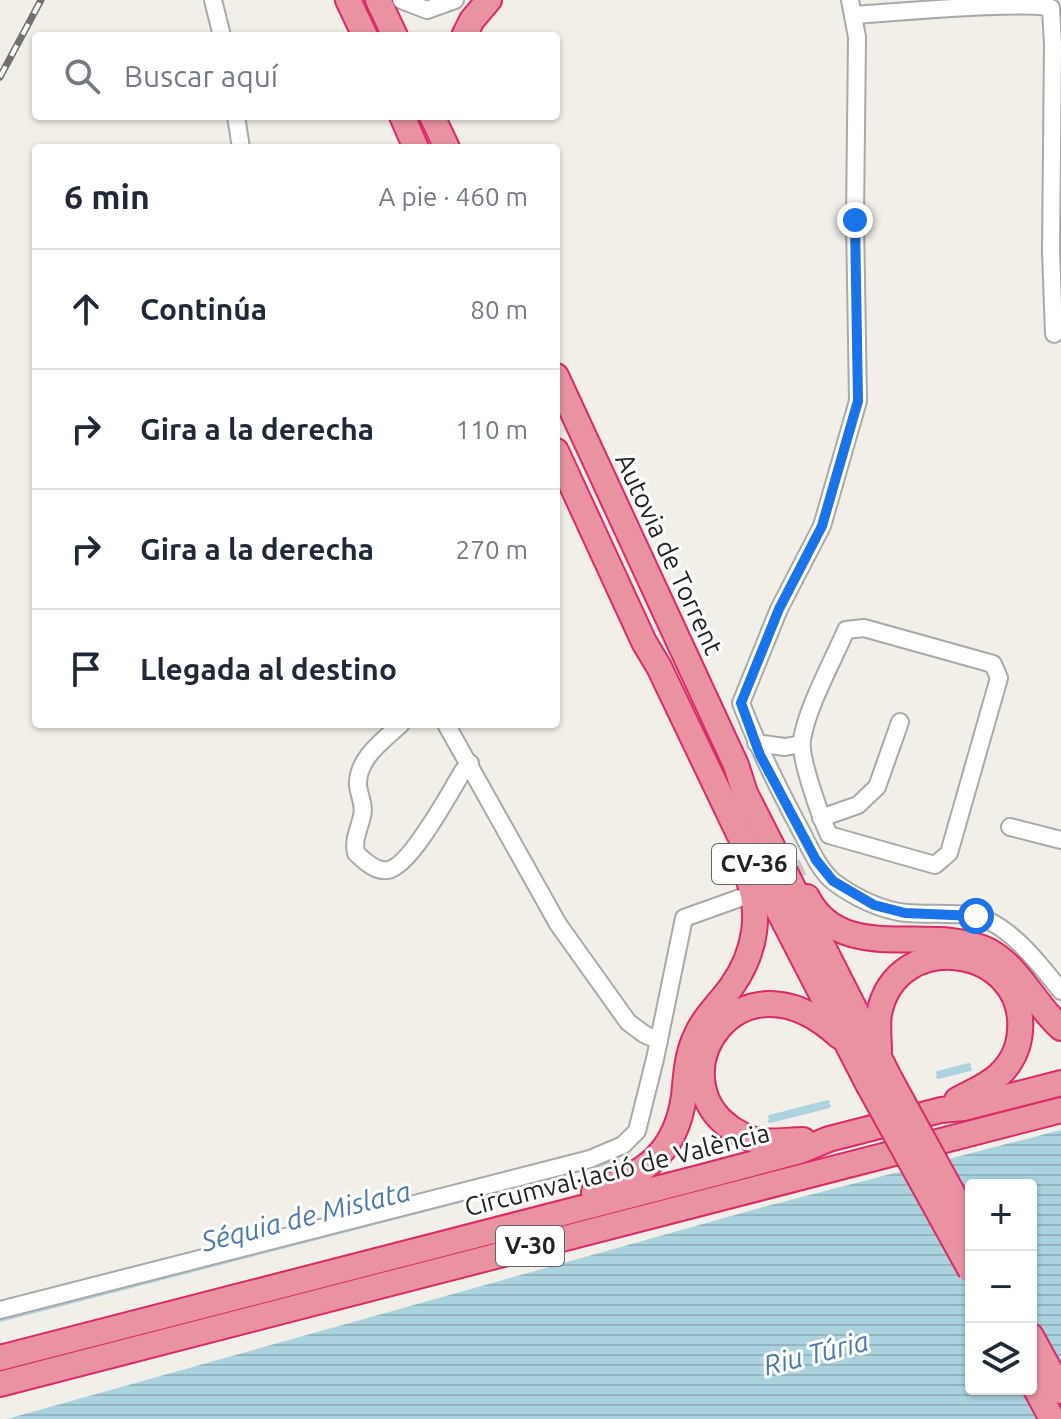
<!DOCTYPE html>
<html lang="es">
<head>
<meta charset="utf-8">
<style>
  body { margin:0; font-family:Ubuntu,sans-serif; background:#f6f6f7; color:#1f2937 }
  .controls { position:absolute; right:24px; bottom:24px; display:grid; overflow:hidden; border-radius:8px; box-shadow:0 2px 6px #0004 }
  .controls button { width:72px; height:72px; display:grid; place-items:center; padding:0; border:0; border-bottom:2px solid #e0e1e3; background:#fff; color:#1f2937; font:40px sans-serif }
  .stop { position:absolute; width:24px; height:24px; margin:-18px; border:6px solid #1a73e8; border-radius:50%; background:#fff }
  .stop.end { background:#1a73e8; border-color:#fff; box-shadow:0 2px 8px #0008 }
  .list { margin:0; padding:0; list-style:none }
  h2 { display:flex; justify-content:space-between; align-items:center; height:104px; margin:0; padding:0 32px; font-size:34px }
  h2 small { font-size:26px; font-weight:400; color:#747a83 }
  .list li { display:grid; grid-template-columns:52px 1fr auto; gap:24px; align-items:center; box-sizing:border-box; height:120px; padding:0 32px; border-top:2px solid #e0e1e3 }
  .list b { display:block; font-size:30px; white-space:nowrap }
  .list em { font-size:26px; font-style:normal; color:#747a83 }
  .icon { flex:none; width:44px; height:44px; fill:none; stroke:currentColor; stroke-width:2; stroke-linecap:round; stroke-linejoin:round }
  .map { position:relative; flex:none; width:1061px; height:1419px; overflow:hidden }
  .search { position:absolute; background:#fff; box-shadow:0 2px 6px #0004; left:32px; top:32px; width:528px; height:88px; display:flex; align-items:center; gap:20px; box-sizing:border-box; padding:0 28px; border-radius:8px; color:#747a83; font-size:30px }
  .panel { position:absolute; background:#fff; box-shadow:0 2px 6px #0004; left:32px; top:144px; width:528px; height:584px; border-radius:8px }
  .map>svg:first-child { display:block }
  .water { fill:url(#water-rules); fill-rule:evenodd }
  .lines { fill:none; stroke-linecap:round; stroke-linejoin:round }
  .stream { stroke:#aad3df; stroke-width:4 }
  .minor-tunnel { stroke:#c8c6c1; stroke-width:16; stroke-dasharray:16 8; stroke-linecap:butt }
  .minor-casing { stroke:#a9a9a9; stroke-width:20 }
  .highway-casing { stroke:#dc2a67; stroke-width:28 }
  .minor { stroke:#fff; stroke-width:16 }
  .highway { stroke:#e892a2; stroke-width:24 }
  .rail-casing { stroke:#707070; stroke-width:7 }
  .rail { stroke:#fff; stroke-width:4; stroke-dasharray:12; stroke-linecap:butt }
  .highway-bridge-casing { stroke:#dc2a67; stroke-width:28; stroke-linecap:butt }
  .highway-bridge { stroke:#e892a2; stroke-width:24 }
  .route { stroke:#1a73e8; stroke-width:10 }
  .labels { text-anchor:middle; stroke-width:6; stroke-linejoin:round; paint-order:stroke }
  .shield { fill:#fff; stroke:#646464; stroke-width:2 }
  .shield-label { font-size:24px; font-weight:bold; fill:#222 }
  .street-label { font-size:26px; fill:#222; stroke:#fff }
  .water-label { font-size:28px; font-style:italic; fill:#4a7aab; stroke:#fff }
</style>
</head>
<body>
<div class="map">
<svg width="1061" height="1419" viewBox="0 0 1061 1419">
  <defs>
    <pattern id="water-rules" width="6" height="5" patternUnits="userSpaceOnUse" patternTransform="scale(2)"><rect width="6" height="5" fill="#aad3df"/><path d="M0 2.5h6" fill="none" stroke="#92b5bf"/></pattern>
  </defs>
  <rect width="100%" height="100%" fill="#f2efe9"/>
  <path class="water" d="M1061,1130V1419H7L767,1206ZM971,1185H1031V1389H971Z"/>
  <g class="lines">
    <g class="stream">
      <path d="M938,1073L969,1065"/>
      <path d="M938,1077L970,1069"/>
      <path d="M770,1117L828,1102"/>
      <path d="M770,1121L829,1106"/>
      <path d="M0,1320L618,1160"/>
    </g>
    <path class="minor-tunnel" d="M777,879L803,867"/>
    <defs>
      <g id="minor">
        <path d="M213,0L222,36"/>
        <path d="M401,0L427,10L455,0"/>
        <path d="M850,0L857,37L855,220L858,401L822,526L779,609L741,703C758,748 778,788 801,831C810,848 819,870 834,882C854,897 882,911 907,913C929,915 952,912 974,916C1008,922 1041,966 1061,991"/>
        <path d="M853,15C889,13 1026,0 1051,8L1053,45L1051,251L1054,334"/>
        <path d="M236,116L241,148"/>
        <path d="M864,628L993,664L999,678L949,853L935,865L829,835C821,818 799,757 802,740C807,707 833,661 846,630Z"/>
        <path d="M401,724C384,740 357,758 358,785C359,796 365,805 362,816C359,830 353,839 356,853C364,861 376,872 388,870C411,866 450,792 463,771L470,763"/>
        <path d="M446,724L558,924L628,1022L644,1034L659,1041"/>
        <path d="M756,743L785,747L801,744"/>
        <path d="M821,818L858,805L877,787L900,722"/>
        <path d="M1010,827L1061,840"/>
        <path d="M0,1310L590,1159L623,1145L637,1131L655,1059L684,918L740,898"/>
      </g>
      <g id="highway">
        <path d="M348,0L365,36"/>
        <path d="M378,0L395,36"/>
        <path d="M464,36L472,20L489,0"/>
        <path d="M402,116L416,148"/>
        <path d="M432,116L447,148"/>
        <path d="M556,376L736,765L745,793L890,1079"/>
        <path d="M556,451L644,642L659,667L738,832L868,1084"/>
        <path d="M807,897C842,967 933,922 989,951C1020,968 1035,1005 1061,1028"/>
        <path d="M879,1051C879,1039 877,1026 879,1014C896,926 1027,946 1020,1031C1019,1048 1011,1064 999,1075C987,1086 972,1092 957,1100"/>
        <path d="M803,1140C789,1140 774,1143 760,1141C750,1140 740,1134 732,1129C655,1077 738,943 839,1036"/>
        <path d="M594,1192C645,1174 676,1153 684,1096C686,1076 687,1054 696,1036C704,1017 720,1003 732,986C756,952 763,910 745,871"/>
        <path d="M1031,1336L1061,1391"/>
        <path d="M0,1358L706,1176L800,1151L829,1139L941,1110L964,1108L1061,1083"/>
        <path d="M1031,1380L1052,1419"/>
        <path d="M0,1384L1061,1110"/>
      </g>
    </defs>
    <use href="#minor" class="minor-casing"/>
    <use href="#highway" class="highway-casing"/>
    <use href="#minor" class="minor"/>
    <use href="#highway" class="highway"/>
    <defs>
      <path id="rail" d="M0,77L41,0"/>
    </defs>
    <use href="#rail" class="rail-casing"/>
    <use href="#rail" class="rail"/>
    <defs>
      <g id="highway-bridge">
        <path d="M890,1079L971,1227"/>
        <path d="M868,1084L971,1271"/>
      </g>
    </defs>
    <use href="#highway-bridge" class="highway-bridge-casing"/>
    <use href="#highway-bridge" class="highway-bridge"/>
  </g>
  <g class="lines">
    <path class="route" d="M855,220L858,401L822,526L779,609L741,703L760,755L816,860L833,881L874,905L905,913L976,916"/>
  </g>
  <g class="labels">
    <g class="shield">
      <rect x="712" y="844" width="84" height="40" rx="6"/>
      <rect x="496" y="1226" width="68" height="40" rx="6"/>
    </g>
    <g class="shield-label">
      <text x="754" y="872">CV-36</text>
      <text x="530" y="1254">V-30</text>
    </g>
    <g class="street-label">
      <text transform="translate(669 554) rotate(65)" y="9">Autovia de Torrent</text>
      <text transform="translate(617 1170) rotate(-14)" y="9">Circumval·lació de València</text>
    </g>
    <g class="water-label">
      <text transform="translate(306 1216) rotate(-14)" y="10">Séquia de Mislata</text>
      <text transform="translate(816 1353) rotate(-14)" y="10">Riu Túria</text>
    </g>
  </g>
</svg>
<div class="controls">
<button>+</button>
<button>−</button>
<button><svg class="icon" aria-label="layers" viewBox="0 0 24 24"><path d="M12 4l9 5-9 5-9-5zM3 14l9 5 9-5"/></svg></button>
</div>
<div class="stop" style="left:976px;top:916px"></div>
<div class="stop end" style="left:855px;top:220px"></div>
<div class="search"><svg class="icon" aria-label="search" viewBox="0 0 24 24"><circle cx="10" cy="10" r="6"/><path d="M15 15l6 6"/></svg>Buscar aquí</div>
<section class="panel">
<h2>6 min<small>A pie · 460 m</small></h2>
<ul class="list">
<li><svg class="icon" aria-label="ahead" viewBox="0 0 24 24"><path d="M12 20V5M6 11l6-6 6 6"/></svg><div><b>Continúa</b></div><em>80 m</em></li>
<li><svg class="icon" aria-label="right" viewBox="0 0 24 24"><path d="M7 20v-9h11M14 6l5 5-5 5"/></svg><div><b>Gira a la derecha</b></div><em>110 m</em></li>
<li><svg class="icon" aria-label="right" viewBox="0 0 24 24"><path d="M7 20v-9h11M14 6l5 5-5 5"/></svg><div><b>Gira a la derecha</b></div><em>270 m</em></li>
<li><svg class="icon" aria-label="arrive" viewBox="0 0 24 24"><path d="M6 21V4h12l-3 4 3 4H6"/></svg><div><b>Llegada al destino</b></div></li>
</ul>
</section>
</div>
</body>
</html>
